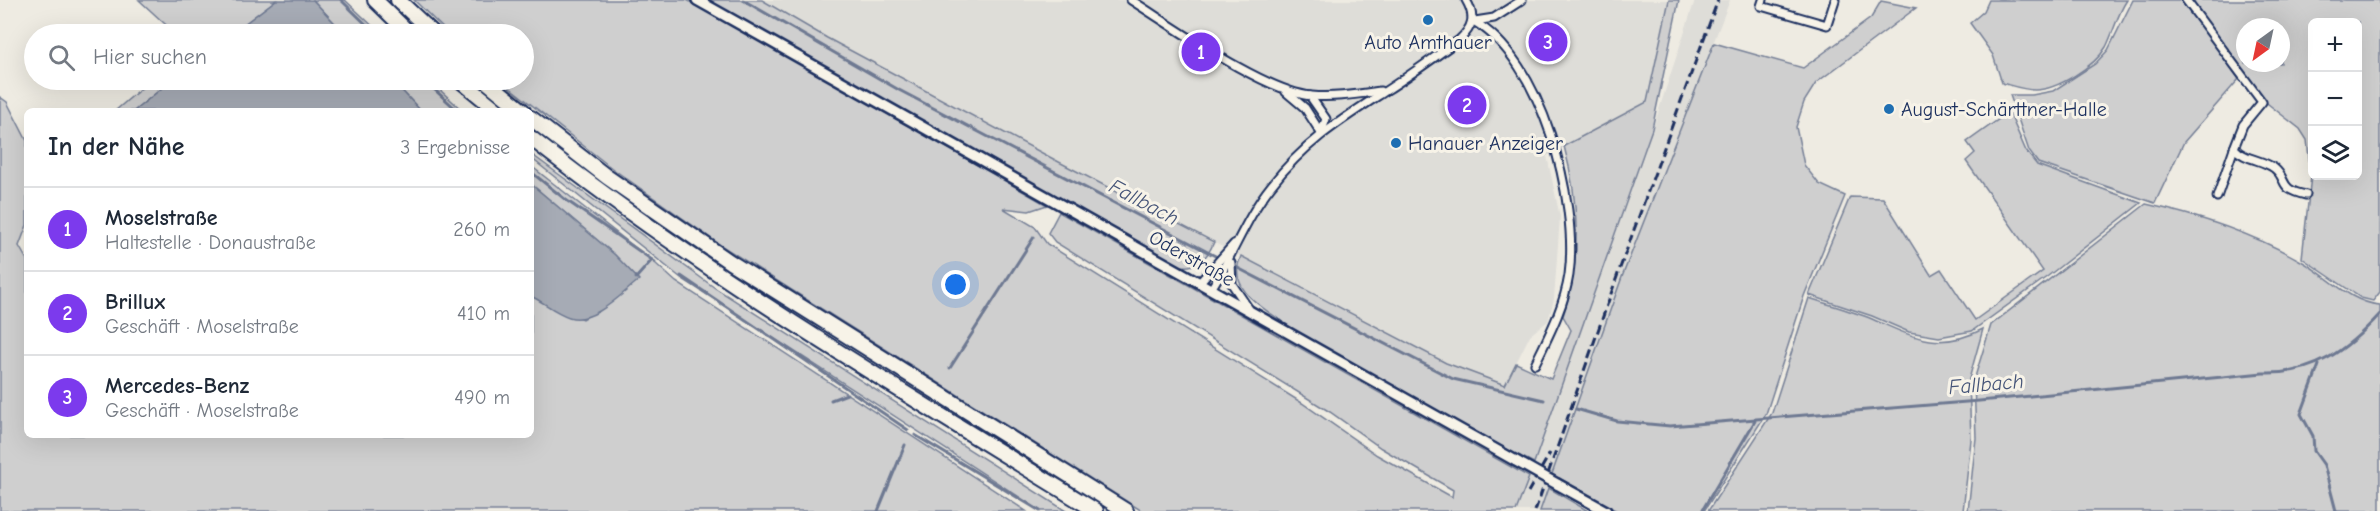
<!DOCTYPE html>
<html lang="de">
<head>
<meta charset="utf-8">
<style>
  body { margin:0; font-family:"Comic Neue",sans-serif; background:#f6f6f7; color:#1f2937 }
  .controls { position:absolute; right:18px; top:18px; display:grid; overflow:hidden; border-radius:9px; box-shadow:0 6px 24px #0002 }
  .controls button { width:54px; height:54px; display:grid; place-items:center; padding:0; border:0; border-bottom:2px solid #e0e1e3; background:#fff; color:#1f2937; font:30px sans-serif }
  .compass { position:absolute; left:2236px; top:18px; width:54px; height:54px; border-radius:50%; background:#fff; box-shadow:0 6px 24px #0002; rotate:213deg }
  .you { position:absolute; left:956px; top:285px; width:21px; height:21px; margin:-15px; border:4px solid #fff; border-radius:50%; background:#1a73e8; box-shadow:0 0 0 9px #1a73e833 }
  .badge { display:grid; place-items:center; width:39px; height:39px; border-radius:50%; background:#7c3aed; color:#fff; font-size:20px; font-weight:700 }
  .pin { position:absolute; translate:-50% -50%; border:3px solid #fff; box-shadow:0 2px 6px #0006 }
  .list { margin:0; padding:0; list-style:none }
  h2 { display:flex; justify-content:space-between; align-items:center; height:78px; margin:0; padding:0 24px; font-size:26px }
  h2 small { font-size:20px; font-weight:400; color:#747a83 }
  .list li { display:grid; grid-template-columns:39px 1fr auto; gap:18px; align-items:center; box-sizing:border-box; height:84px; padding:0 24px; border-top:2px solid #e0e1e3 }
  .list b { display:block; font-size:22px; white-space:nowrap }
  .list p { margin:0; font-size:20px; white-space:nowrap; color:#747a83 }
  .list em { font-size:20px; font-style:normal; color:#747a83 }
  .icon { flex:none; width:33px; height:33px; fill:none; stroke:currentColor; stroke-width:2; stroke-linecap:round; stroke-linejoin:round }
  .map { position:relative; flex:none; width:2380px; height:511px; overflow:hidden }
  .search { position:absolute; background:#fff; box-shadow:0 6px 24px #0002; left:24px; top:24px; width:510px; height:66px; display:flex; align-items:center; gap:15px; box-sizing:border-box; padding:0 21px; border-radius:33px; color:#747a83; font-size:22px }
  .panel { position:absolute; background:#fff; box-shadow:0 6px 24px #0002; left:24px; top:108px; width:510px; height:330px; border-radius:9px }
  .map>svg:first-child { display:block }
  .built { fill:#deddd8 }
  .green { fill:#cfcfcf; stroke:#757f96; stroke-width:1.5; fill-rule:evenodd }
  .water { fill:#a6abb5; stroke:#6e7992; stroke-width:1.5 }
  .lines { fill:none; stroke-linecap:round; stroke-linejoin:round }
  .stream { stroke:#6e7992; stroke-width:3 }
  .minor-casing { stroke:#1b2f5e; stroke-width:11 }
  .tertiary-casing { stroke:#1b2f5e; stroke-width:14 }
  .motorway-casing { stroke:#1b2f5e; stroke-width:18 }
  .minor { stroke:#f7f3e8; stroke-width:7 }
  .tertiary { stroke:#f7f3e8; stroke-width:9 }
  .motorway { stroke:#f7f3e8; stroke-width:14 }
  .rail { stroke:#1b2f5e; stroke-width:3; stroke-dasharray:9 4.5; stroke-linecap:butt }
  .tertiary-bridge-casing { stroke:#1b2f5e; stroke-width:14; stroke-linecap:butt }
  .tertiary-bridge { stroke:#f7f3e8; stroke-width:9 }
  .poi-dot { fill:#1f6fb2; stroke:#f7f3e8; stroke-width:2 }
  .labels { text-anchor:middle; stroke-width:6; stroke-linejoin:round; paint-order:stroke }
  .poi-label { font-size:20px; fill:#1b2f5e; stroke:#f7f3e8; text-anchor:start }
  .street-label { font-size:20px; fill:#1b2f5e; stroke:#f7f3e8 }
  .water-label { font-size:21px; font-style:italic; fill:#455478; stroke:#f7f3e8 }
</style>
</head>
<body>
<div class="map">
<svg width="2380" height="511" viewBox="0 0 2380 511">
  <rect width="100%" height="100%" fill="#eeebe2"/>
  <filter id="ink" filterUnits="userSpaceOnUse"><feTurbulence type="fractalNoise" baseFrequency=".0167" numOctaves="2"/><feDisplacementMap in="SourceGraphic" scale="12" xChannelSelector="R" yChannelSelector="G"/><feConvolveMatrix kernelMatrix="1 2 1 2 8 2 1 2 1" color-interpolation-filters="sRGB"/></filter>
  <g filter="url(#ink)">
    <g class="built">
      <path d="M762,0H1669L1647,102L1547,156L1560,217L1554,299L1548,321L1530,335L1505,385L1446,363L1059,162L827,38Z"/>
      <path d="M1695,0H1730L1622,277L1540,511H1516L1645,152Z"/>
    </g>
    <g class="green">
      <path d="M139,0H276L231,34H176Z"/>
      <path d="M313,0H345L381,34H345Z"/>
      <path d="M414,0H687L1047,205L1029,211L1003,208L1035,227L1047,244L1302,403L1377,455L1452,497L1453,490L1381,448L1330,412L1055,242L1048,233L1059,212L1529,477L1516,511H1142L722,246L613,169L500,80H524V34H449Z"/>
      <path d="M705,0H762L827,38L1059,162L1214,242C1207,259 1195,270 1176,265Z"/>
      <path d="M1669,0H1679L1652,129L1534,463L1458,424L1300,335C1278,314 1223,295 1241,256L1446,363L1505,385L1516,363L1551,379L1571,330L1563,316C1582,262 1579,201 1564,146L1647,102Z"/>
      <path d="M1989,0H2127C2117,15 2114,31 2106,47C2095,66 2057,90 2035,90C2024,90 2013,86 2002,83L1993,55L1970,23L1984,11Z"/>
      <path d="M2133,0H2183L2239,79L2184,142L2155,203L2038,163L2029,151L2010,95H2032L2053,91L2095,64L2108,50Z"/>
      <path d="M2189,0H2380V292L2373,301L2361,298L2302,258L2311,176L2307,140L2300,129L2263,100ZM2312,22H2358V176H2312ZM2245,27H2281V63H2245Z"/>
      <path d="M1881,1L1916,8L1816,83L1804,102L1796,127L1804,165L1819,184L1845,196L1804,296L1766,414L1704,511H1617L1552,474L1622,277L1714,43L1803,68L1871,18Z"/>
      <path d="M151,80H172L134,111H115Z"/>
      <path d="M392,80H429L463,111H421Z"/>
      <path d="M0,97L7,102L27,141V225L19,246L27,260V435H531V296L583,319L606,306L638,280L615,255L531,184V166L655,263L676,282L1026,511H0Z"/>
      <path d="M2009,112L2026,151L2037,165L2141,203L2048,276L1972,331L1939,337L1909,332L1872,316L1809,295L1850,197L1883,198L1931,275L1941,269L1975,320L2043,271L1966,161L1975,153L1967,142Z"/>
      <path d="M531,154L715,288L1066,511H1041L681,278L531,158Z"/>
      <path d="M2146,204C2200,216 2252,233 2301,261C2327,275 2350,303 2380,305V511H1968L1976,438L1974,380L1991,325Z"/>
      <path d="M1809,298C1830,305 1852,311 1872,319C1913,337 1939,352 1983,329L1969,379L1971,440L1963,511H1708L1772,413Z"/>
      <path d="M1548,488L1554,491L1588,511H1540Z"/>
    </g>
    <g class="water">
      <path d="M276,0H313L345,34H231Z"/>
      <path d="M172,80H392L421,111H134Z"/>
      <path d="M531,184L615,255L639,280C621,294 593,325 569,317C556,313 543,302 531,296Z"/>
    </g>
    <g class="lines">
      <g class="stream">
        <path d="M341,0L376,34"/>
        <path d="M743,0L899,90L1221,259"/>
        <path d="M424,80L458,111"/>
        <path d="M531,172L566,200L655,262"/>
        <path d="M1232,265L1453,379L1544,400"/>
        <path d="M681,276L908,430"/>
        <path d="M636,278L652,260"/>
        <path d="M2319,365L2301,414L2313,436L2314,451L2324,465L2336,511"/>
        <path d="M950,368L1034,237"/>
        <path d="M831,400L847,394"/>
        <path d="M1576,409L1617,421L1670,426L1979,401L2263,373C2314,375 2347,350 2380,314"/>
        <path d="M915,435L1040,511"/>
        <path d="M1703,509L1755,421"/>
        <path d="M878,511L905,445"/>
      </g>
      <defs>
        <g id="minor">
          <path d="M1131,0C1174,27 1265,92 1312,96C1335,98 1358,94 1380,91"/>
          <path d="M1763,0L1761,6L1827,25L1835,0"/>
          <path d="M2186,0L2262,102L2243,125L2234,148C2245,160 2261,159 2274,168C2289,180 2277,189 2306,195"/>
          <path d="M1473,21C1542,58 1579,202 1569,275C1564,307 1549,335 1535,364"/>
          <path d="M1475,21L1494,18L1522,0"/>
          <path d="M1286,92L1305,108L1321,133"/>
          <path d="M1310,96L1326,119L1321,133"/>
          <path d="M2217,197L2234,148"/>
          <path d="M1231,263L1232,284L1249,309"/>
          <path d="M1200,282L1234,244"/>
          <path d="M1211,289C1233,256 1246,217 1271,186C1306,141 1341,120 1387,90C1412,74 1436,56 1459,40C1473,27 1476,17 1466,0"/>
        </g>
        <g id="tertiary">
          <path d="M697,0L1516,461"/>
          <path d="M1557,484L1606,511"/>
        </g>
        <g id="motorway">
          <path d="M375,0L410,34"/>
          <path d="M398,0L434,34"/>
          <path d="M460,80L498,111"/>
          <path d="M485,80L523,111"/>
          <path d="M531,118L607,177L730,262L1126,511"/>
          <path d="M531,138C708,278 904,392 1096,511"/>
        </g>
      </defs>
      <use href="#minor" class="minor-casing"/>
      <use href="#tertiary" class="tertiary-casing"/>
      <use href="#motorway" class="motorway-casing"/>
      <use href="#minor" class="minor"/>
      <use href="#tertiary" class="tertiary"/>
      <use href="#motorway" class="motorway"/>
      <g class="rail">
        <path d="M1528,492L1550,453"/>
        <path d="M1535,511L1620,268L1718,0"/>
      </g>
      <defs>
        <path id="tertiary-bridge" d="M1516,461L1557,484"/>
      </defs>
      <use href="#tertiary-bridge" class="tertiary-bridge-casing"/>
      <use href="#tertiary-bridge" class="tertiary-bridge"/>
    </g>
  </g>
  <g class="poi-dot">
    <circle cx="1428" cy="20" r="6"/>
    <circle cx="1889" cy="109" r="6"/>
    <circle cx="1396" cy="143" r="6"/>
  </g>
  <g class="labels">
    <g class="poi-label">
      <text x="1428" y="49" text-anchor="middle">Auto Amthauer</text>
      <text x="1901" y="116">August-Schärttner-Halle</text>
      <text x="1408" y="150">Hanauer Anzeiger</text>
    </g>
    <g class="street-label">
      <text transform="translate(1192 258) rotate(29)" y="7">Oderstraße</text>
    </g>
    <g class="water-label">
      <text transform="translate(1144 202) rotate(28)" y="7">Fallbach</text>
      <text transform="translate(1986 384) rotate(-5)" y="7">Fallbach</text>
    </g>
  </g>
</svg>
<div class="controls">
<button>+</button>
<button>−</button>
<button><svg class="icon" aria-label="layers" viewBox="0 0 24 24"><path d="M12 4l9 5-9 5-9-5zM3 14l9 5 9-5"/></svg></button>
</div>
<svg class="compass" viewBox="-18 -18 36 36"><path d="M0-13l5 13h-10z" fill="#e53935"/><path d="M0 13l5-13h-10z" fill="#747a83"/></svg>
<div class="you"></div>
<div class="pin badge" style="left:1201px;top:52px">1</div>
<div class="pin badge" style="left:1467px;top:105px">2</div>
<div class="pin badge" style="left:1548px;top:42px">3</div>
<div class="search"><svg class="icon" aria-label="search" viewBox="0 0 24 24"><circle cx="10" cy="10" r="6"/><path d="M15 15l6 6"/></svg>Hier suchen</div>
<section class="panel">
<h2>In der Nähe<small>3 Ergebnisse</small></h2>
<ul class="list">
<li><span class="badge">1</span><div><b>Moselstraße</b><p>Haltestelle · Donaustraße</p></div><em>260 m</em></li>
<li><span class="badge">2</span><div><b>Brillux</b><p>Geschäft · Moselstraße</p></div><em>410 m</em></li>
<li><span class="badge">3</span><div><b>Mercedes-Benz</b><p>Geschäft · Moselstraße</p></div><em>490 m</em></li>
</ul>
</section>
</div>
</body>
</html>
